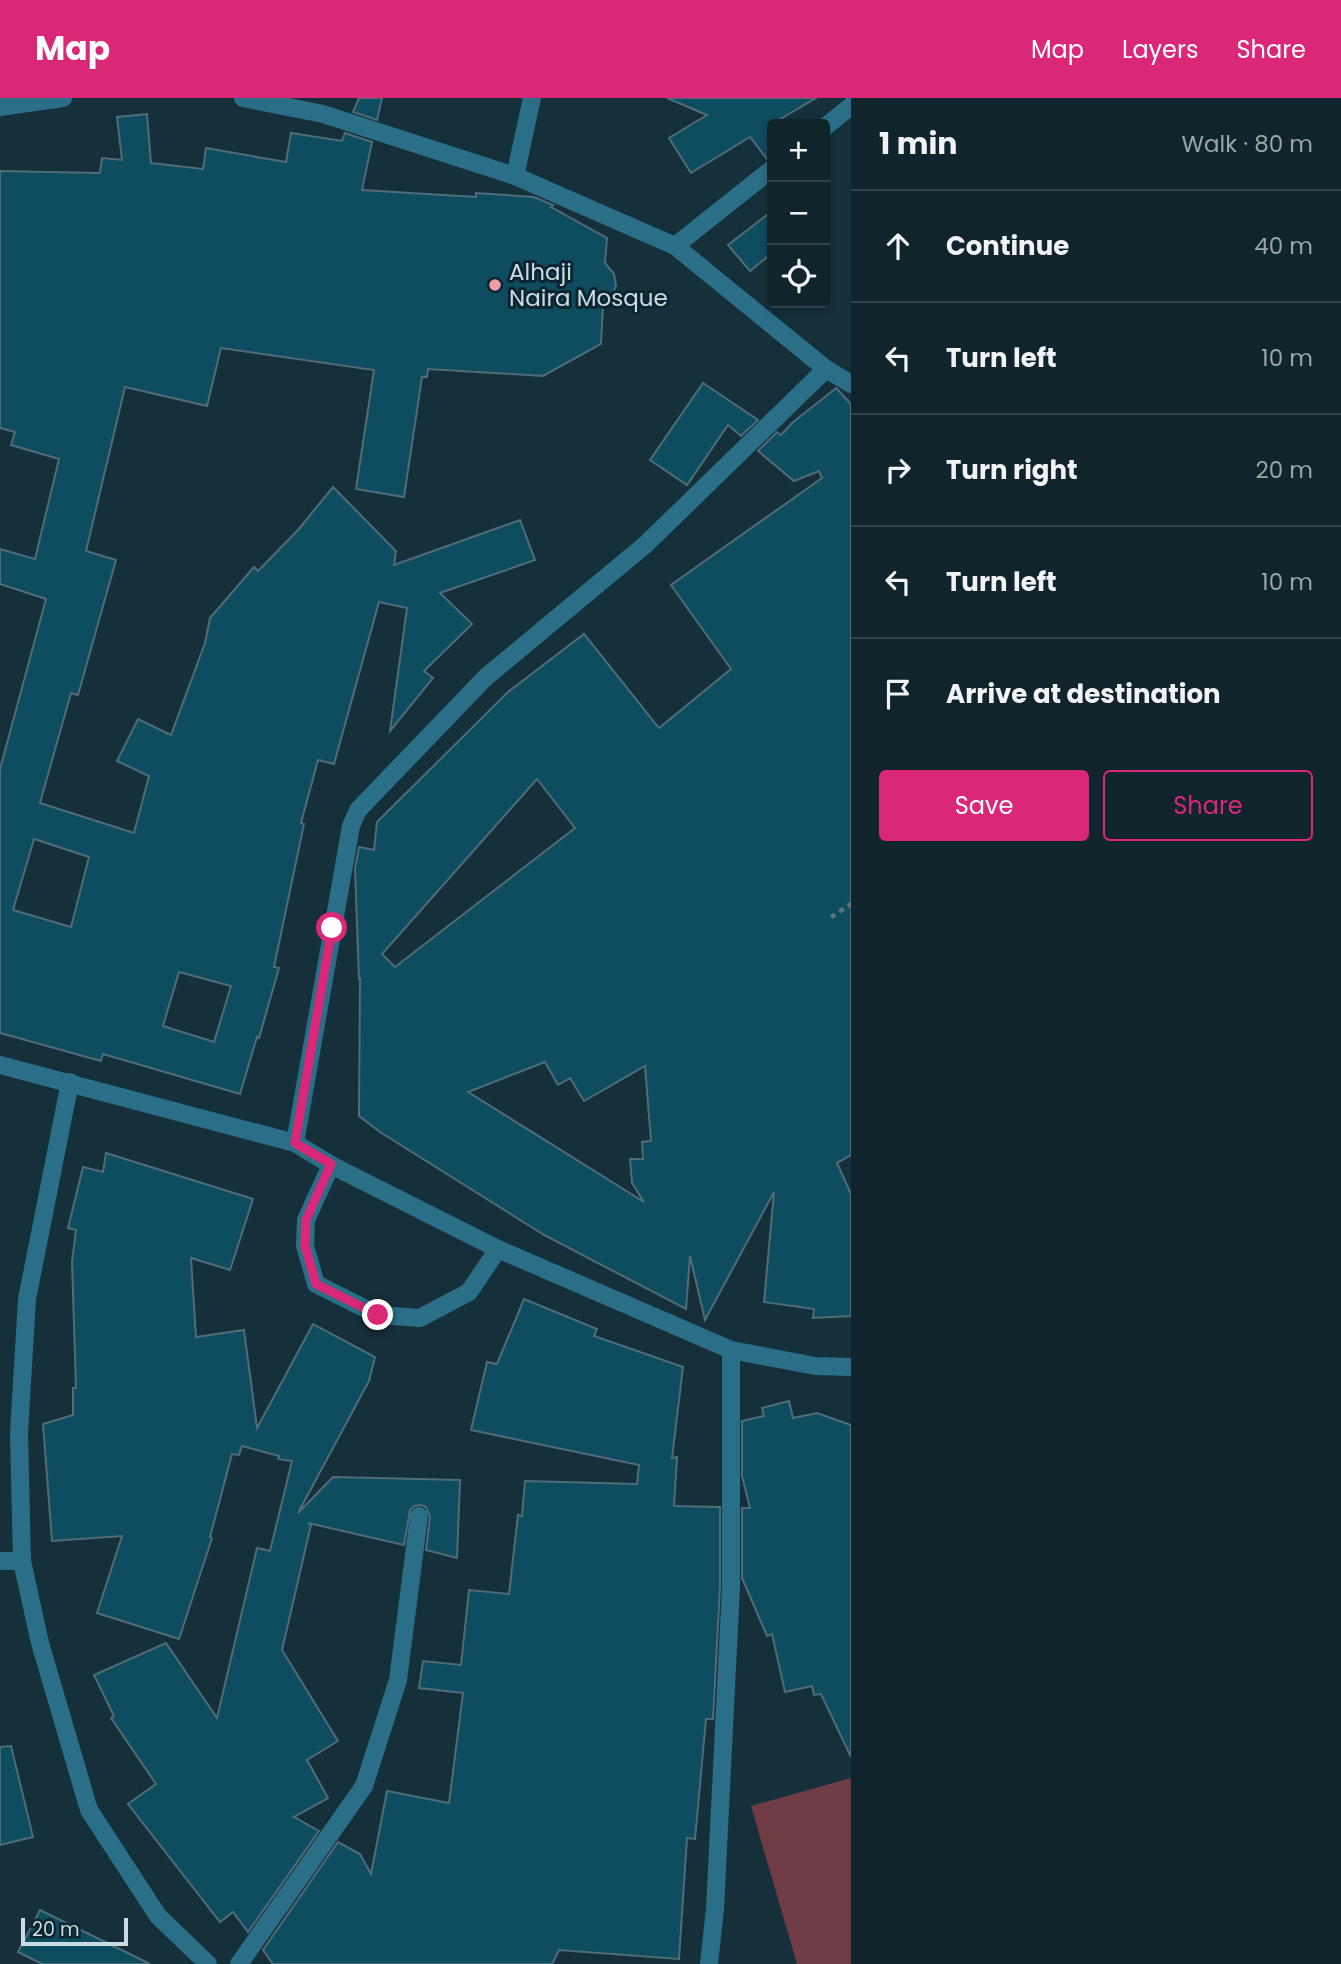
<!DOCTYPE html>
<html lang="en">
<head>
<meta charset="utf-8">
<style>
  body { margin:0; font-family:Poppins,sans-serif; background:#192c34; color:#f1f3f6 }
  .controls { position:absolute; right:21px; top:21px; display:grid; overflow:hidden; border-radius:7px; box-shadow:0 4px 10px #0003 }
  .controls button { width:63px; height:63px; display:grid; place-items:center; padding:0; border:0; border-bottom:2px solid #304148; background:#10242c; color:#f1f3f6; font:35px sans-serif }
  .scale { position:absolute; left:21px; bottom:18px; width:107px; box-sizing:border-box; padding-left:7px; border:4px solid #cbdbe1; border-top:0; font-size:19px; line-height:24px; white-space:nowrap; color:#cbdbe1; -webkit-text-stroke:5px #0b2630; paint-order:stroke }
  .stop { position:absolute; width:21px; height:21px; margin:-16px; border:5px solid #db2777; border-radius:50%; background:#fff }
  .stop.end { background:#db2777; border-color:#fff; box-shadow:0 2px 7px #0008 }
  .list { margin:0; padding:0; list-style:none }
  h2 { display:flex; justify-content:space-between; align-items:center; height:91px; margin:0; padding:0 28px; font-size:30px }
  h2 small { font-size:23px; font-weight:400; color:#9ca4a9 }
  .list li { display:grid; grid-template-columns:46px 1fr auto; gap:21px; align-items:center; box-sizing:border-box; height:112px; padding:0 28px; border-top:2px solid #304148 }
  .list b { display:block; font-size:26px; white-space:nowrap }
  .list em { font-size:23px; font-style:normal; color:#9ca4a9 }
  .actions { display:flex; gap:14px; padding:21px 28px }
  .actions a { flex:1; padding:16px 0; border:2px solid #db2777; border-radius:7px; text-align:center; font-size:24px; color:#db2777 }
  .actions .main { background:#db2777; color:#fff }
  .icon { flex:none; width:38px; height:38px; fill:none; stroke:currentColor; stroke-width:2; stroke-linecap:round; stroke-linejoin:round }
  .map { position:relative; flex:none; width:851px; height:1866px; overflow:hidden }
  header { display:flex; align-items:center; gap:42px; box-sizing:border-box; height:98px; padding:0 35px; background:#db2777; color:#fff }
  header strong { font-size:33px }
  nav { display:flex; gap:38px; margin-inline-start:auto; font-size:24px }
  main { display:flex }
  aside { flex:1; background:#10242c }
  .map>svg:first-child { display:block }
  .green { fill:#6f3c46 }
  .building { fill:#0e4c5f; stroke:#506c78; stroke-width:2; fill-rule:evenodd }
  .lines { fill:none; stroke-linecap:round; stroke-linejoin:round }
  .path { stroke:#5e747d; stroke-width:4.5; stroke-dasharray:5 5; stroke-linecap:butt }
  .service { stroke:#2a6f87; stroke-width:18 }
  .minor { stroke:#2a6f87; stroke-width:18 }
  .tertiary { stroke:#2a6f87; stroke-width:18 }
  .route { stroke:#db2777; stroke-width:9 }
  .poi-dot { fill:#f39aab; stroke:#0b2630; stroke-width:2.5 }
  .labels { text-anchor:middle; stroke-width:6; stroke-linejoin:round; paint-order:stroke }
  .poi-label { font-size:23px; fill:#cbdbe1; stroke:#0b2630; text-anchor:start }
</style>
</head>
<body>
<header>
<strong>Map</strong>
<nav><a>Map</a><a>Layers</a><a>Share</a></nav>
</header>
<main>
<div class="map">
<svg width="851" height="1866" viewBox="0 0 851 1866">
  <rect width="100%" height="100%" fill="#15303a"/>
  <path class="green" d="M851,1680V1866H797L751,1708Z"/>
  <g class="building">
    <path d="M359,0H382L377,22L353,14Z"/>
    <path d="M667,0H816L772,26V60L767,61L750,39L691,75L669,40L707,17Z"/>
    <path d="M147,16L151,65L203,71L206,50L286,64L291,35L342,43L345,35L372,44L362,92L476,99V95L534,99L553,107L551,109L607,140L605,165L614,176L616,188L610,203L603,207L601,246L543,278L428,271L427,279H422L404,399L356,391L374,272L221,250L207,308L125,289L86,453L116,462L78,597L71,595L40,705L134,735L149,678L117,663L138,621L171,637L205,545L210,520L254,469L258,473L298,432L333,389L396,453L394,467L520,422L535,462L440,495L472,526L424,573L433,580L390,633L407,510L379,504L334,666L318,662L301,725L304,726L274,869L279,870L259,940L257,939L240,996L103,956L101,963L0,935V671L46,501L0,486V451L35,461L59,361L11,347L15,334L0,330V73L100,75L102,60L122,62L117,19ZM34,741L89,759L71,829L13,812ZM179,874L231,888L214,944L163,928Z"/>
    <path d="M772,113V155L750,173L728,147Z"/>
    <path d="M703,285L758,322L741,338L728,327L687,387L650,362Z"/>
    <path d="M836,290L851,306V1057L837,1065L851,1096V1218L813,1220L814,1211L764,1204L774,1094L705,1222L690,1158L686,1211L544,1137L380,1034L359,1018L360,880L359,882L355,770L359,749L374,752L377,724L508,594L584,536L659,630L731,571L671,487L822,380L819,373L794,383L758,353L777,334L781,337L792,325ZM537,681L575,730L395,869L382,856ZM545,964L558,987L570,980L584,1003L645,968L651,1043L642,1044L643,1061H630L632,1085L644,1104L468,994Z"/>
    <path d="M106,1055L253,1101L230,1172L191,1160L196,1239L244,1232L257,1330L313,1226L375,1259L369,1283L298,1415L333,1379L460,1382L457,1460L426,1452L430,1419L426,1409L421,1407L414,1408L410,1412L404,1447L308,1425L311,1427L282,1552L338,1643L307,1662L328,1700L294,1719L319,1733L248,1834L233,1814L220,1824L128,1706L156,1686L111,1620L114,1618L94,1577L166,1545L217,1620L257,1450L270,1453L292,1363L278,1361L279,1358L242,1348L239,1357L232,1356L210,1439L212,1440L179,1541L97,1515L122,1438L52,1443L43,1326L73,1317V1290H76L72,1164L76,1132L68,1130L83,1069L103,1074Z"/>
    <path d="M524,1201L597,1231L594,1238L683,1269L672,1360L677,1359L674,1408L720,1409V1489L713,1621H706L695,1741L687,1740L679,1861L559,1852L552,1866H273L263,1852L338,1744L360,1756L371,1776L387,1693L449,1705L463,1595L419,1590L423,1563L461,1567L469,1492L509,1496L518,1417L522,1418L525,1383L637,1386L639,1367L471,1332L487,1264L497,1266Z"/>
    <path d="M789,1303L793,1320L817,1315L851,1327V1659L821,1596L814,1597L812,1588L785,1594L772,1536L767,1538L742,1480V1410H750L742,1378V1323L764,1318L762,1310Z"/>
    <path d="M11,1648L33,1739L0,1747V1649Z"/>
    <path d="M40,1812L150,1866H42L18,1854Z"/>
  </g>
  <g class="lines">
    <path class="path" d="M831,819L851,806"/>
    <path class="service" d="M331,1067L306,1122L305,1148L316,1186L378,1217L420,1220L469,1194L498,1151"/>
    <g class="minor">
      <path d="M243,0L323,16L515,78L675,148L826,271L851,286"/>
      <path d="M0,9L63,0"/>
      <path d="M825,29L851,8"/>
      <path d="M515,78L532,0"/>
      <path d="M675,148L772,71"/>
      <path d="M70,984L27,1201L19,1335L22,1463L40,1545L89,1712L158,1818L208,1866"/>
      <path d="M295,1045L351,728L358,712L486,579L645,447L826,271"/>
      <path d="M0,1463H22"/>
      <path d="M239,1866L364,1688L398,1582L419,1418"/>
      <path d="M709,1866L715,1811L731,1489V1252"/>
    </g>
    <path class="tertiary" d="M0,967L295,1045L331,1067L498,1151L731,1252L815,1268L851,1269"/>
  </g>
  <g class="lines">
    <path class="route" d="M332,830L295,1045L331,1066L306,1122L305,1148L316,1186L378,1217"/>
  </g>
  <circle class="poi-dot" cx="495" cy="187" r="7"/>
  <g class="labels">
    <g class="poi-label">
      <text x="509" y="182">Alhaji<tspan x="509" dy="26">Naira Mosque</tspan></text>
    </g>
  </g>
</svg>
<div class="controls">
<button>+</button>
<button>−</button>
<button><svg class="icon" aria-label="locate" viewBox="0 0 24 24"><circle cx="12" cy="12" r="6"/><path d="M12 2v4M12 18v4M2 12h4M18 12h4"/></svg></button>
</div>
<div class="scale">20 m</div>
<div class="stop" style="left:332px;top:830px"></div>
<div class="stop end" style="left:378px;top:1217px"></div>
</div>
<aside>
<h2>1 min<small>Walk · 80 m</small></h2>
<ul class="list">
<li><svg class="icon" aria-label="ahead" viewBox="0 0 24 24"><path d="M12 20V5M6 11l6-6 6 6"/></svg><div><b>Continue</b></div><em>40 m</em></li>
<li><svg class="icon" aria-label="left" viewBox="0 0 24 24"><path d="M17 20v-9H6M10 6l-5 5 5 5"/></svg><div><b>Turn left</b></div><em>10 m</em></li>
<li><svg class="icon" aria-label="right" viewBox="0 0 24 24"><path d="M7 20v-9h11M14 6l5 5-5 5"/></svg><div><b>Turn right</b></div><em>20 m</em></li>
<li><svg class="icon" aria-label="left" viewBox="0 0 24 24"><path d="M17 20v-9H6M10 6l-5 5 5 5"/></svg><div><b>Turn left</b></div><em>10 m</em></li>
<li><svg class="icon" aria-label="arrive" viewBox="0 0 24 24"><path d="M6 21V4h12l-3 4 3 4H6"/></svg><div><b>Arrive at destination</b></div></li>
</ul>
<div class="actions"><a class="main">Save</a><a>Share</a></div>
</aside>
</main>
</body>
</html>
